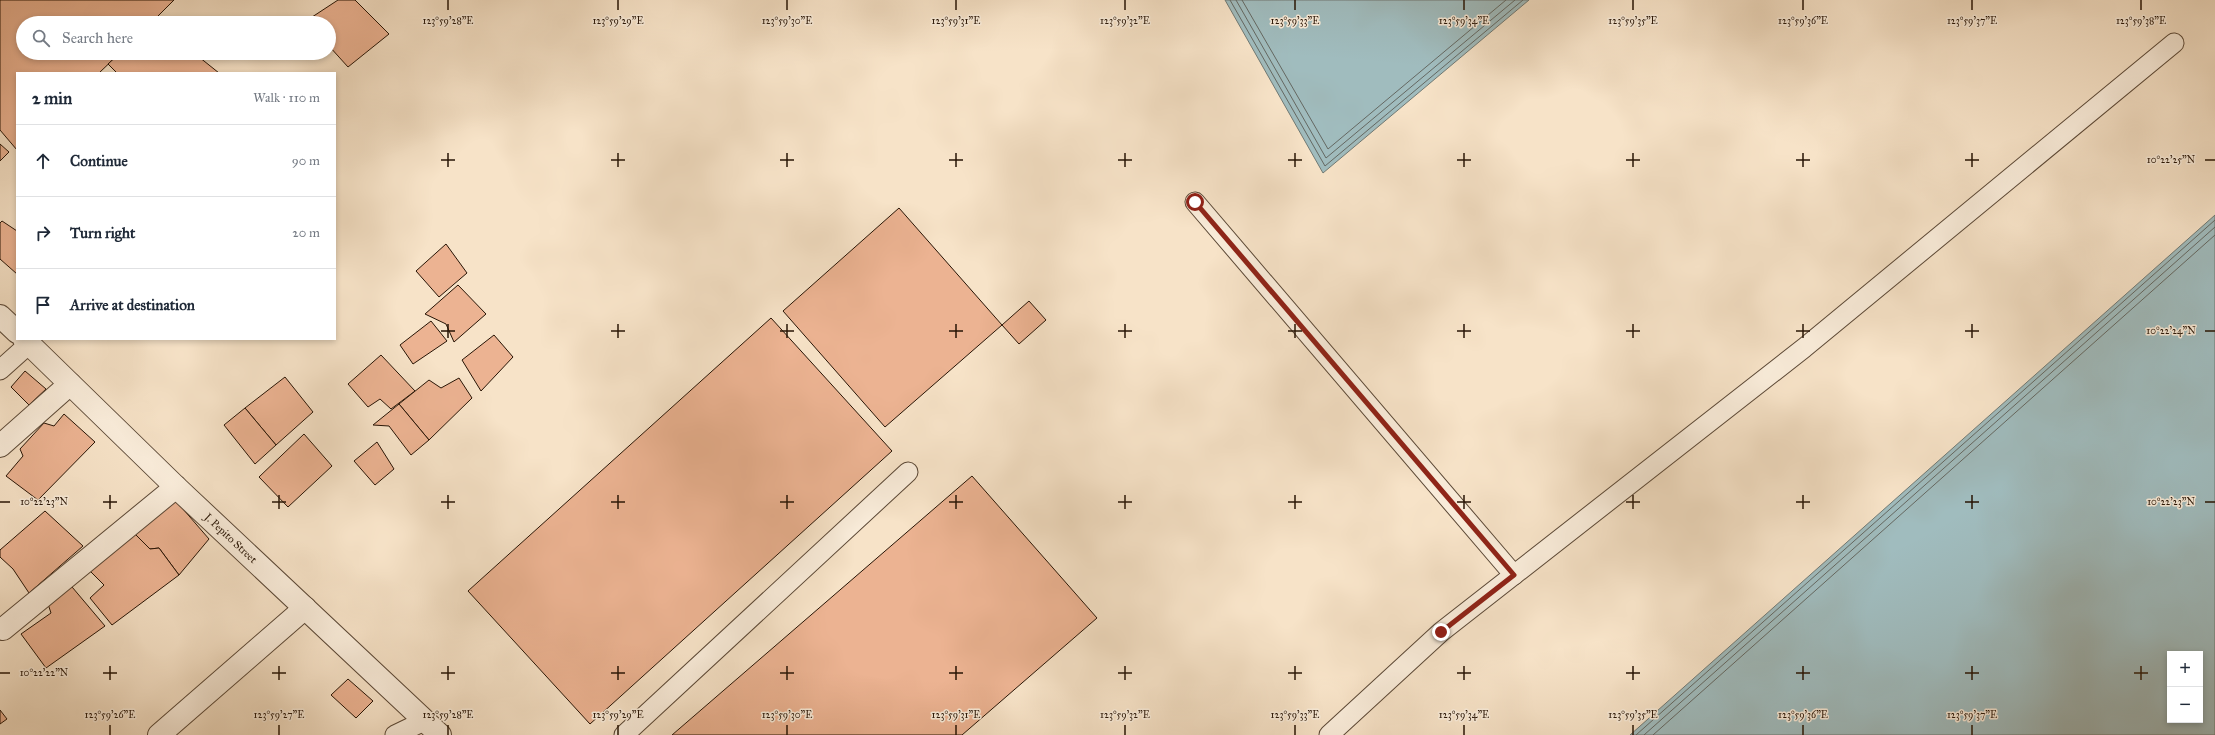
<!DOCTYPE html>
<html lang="en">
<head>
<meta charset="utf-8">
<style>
  body { margin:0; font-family:"IM FELL Great Primer",serif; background:#f2f2f3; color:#1f2937 }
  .controls { position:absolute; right:12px; bottom:12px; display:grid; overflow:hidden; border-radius:0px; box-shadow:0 2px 6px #0003 }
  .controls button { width:36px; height:36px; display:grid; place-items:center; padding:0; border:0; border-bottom:1px solid #e0e1e3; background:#fff; color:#1f2937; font:20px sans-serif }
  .stop { position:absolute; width:12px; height:12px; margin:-9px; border:3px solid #8f2418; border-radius:50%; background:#fff }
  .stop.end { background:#8f2418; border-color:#fff; box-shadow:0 1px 4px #0008 }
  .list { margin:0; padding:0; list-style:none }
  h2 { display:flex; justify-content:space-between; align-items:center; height:52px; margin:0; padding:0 16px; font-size:17px }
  h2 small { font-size:13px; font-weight:400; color:#747a83 }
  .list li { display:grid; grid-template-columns:26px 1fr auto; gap:12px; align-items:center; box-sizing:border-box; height:72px; padding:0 16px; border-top:1px solid #e0e1e3 }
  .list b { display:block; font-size:15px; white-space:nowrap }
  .list em { font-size:13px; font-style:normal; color:#747a83 }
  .icon { flex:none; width:22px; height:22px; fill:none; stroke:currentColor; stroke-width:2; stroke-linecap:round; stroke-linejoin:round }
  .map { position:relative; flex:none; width:2215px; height:735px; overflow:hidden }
  .search { position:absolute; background:#fff; box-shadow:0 2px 6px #0003; left:16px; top:16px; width:320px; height:44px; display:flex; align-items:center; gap:10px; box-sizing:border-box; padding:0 14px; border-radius:22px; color:#747a83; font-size:15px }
  .panel { position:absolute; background:#fff; box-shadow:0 2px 6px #0003; left:16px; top:72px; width:320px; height:268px; border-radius:0px }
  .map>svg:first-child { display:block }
  .water { fill:#a0bcbe; stroke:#707974; fill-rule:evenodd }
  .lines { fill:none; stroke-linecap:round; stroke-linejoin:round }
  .shore { stroke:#646862; stroke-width:1 }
  .building { fill:#ecb392; stroke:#271405 }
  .service-casing { stroke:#5b4836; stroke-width:21 }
  .minor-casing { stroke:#5b4836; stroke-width:24 }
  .tertiary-casing { stroke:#5b4836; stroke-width:24 }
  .service { stroke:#faeddb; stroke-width:19 }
  .minor { stroke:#faeddb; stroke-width:22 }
  .tertiary { stroke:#faeddb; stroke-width:22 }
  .route { stroke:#8f2418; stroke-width:5 }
  .ticks { fill:none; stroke:#271405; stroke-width:1.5 }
  .labels { text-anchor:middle; stroke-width:3; stroke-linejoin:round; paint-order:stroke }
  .street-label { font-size:11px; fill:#271405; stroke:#faeddb }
  .ticks-label { font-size:10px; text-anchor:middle; fill:#271405; stroke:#faeddb; stroke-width:3; stroke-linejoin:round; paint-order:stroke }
</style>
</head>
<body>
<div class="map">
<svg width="2215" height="735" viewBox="0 0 2215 735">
  <rect width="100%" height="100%" fill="#f7e3c8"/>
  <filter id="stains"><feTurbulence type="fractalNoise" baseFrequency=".005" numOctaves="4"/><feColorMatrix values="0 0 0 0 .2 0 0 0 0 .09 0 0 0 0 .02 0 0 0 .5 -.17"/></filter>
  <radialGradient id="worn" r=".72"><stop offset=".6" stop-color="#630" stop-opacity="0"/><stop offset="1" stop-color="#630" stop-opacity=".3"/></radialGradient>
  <g class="water">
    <path d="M1225,0H1529L1323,173Z"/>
    <path d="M2215,215V735H1630ZM2170,654H2200V720H2170Z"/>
  </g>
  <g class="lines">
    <g class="shore">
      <path d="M1230,0L1325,166L1523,0"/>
      <path d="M1236,0L1326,158L1515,0"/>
      <path d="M1242,0L1328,149L1506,0"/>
      <path d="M1636,735L2215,220"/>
      <path d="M1644,735L2215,227"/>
      <path d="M1653,735L2215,235"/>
    </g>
  </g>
  <g class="building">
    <path d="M0,0H174L151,23H23V53H120L99,73H17V150L0,130Z"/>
    <path d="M338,0H355L389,34L348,67L329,46V23H308L306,21Z"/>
    <path d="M120,53H194L219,73H117L108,64Z"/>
    <path d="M0,144L9,152L0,161Z"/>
    <path d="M899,208L1002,325L885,427L783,311Z"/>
    <path d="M2,221L17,231V274L0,259V223Z"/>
    <path d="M446,244L467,273L439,297L416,271Z"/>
    <path d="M458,285L486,314L454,342L446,324L425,314Z"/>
    <path d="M1029,301L1046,320L1019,344L1002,325Z"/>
    <path d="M771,318L892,451L590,724L468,591Z"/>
    <path d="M431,321L447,341L413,364L400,345Z"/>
    <path d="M494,335L513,357L481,391L462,360Z"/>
    <path d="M381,355L415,391L391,409L380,399L368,407L348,384Z"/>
    <path d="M25,371L46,389L29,405L11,387Z"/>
    <path d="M285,377L313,412L276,445L245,408Z"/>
    <path d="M459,378L472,398L429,440L399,404L429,380L441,388Z"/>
    <path d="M399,404L429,440L411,455L389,426L373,425Z"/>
    <path d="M245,408L276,445L255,464L224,425Z"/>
    <path d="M64,414L95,442L38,500L6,476L23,456L20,449L44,423L54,426Z"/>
    <path d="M304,434L332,466L288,507L259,477Z"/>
    <path d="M377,442L394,469L375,485L354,461Z"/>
    <path d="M972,476L1097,618L962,735H672Z"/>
    <path d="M170,494L209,539L179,575L159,548L150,549L133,532Z"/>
    <path d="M45,511L83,546L29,593L13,569L0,557V550Z"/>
    <path d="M133,532L150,549L159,548L179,575L112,625L90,598L104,585L84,565Z"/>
    <path d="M67,581L105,626L46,668L21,634L51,613L47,601Z"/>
    <path d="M348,679L373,701L356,718L331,695Z"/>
    <path d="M0,710L7,719L0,724Z"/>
  </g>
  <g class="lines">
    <defs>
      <g id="service">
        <path d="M1195,202L1514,575"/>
        <path d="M0,370L29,344"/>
        <path d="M395,735L424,721"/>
        <path d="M624,735L908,472"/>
        <path d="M1329,735L1441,632L1804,348L2174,43"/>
      </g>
      <g id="minor">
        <path d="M0,446L70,384"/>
        <path d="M3,629L176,487"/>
        <path d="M159,735L305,608"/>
      </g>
      <g id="tertiary">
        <path d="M0,316L17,332"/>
        <path d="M24,339L176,487L440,735"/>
      </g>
    </defs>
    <use href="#service" class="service-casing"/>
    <use href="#minor" class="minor-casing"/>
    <use href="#tertiary" class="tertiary-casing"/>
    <use href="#service" class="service"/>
    <use href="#minor" class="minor"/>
    <use href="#tertiary" class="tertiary"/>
  </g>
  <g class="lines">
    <path class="route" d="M1195,202L1514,575L1441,632"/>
  </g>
  <path class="ticks" d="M448,0V10M618,0V10M787,0V10M956,0V10M1125,0V10M1295,0V10M1464,0V10M1633,0V10M1803,0V10M1972,0V10M2141,0V10M448,153V167M618,153V167M787,153V167M956,153V167M1125,153V167M1295,153V167M1464,153V167M1633,153V167M1803,153V167M1972,153V167M441,160H455M611,160H625M780,160H794M949,160H963M1118,160H1132M1288,160H1302M1457,160H1471M1626,160H1640M1796,160H1810M1965,160H1979M2205,160H2215M448,324V338M618,324V338M787,324V338M956,324V338M1125,324V338M1295,324V338M1464,324V338M1633,324V338M1803,324V338M1972,324V338M441,331H455M611,331H625M780,331H794M949,331H963M1118,331H1132M1288,331H1302M1457,331H1471M1626,331H1640M1796,331H1810M1965,331H1979M2205,331H2215M110,495V509M279,495V509M448,495V509M618,495V509M787,495V509M956,495V509M1125,495V509M1295,495V509M1464,495V509M1633,495V509M1803,495V509M1972,495V509M0,502H10M103,502H117M272,502H286M441,502H455M611,502H625M780,502H794M949,502H963M1118,502H1132M1288,502H1302M1457,502H1471M1626,502H1640M1796,502H1810M1965,502H1979M2205,502H2215M110,666V680M279,666V680M448,666V680M618,666V680M787,666V680M956,666V680M1125,666V680M1295,666V680M1464,666V680M1633,666V680M1803,666V680M1972,666V680M2141,666V680M0,673H10M103,673H117M272,673H286M441,673H455M611,673H625M780,673H794M949,673H963M1118,673H1132M1288,673H1302M1457,673H1471M1626,673H1640M1796,673H1810M1965,673H1979M2134,673H2148M110,725V735M279,725V735M448,725V735M618,725V735M787,725V735M956,725V735M1125,725V735M1295,725V735M1464,725V735M1633,725V735M1803,725V735M1972,725V735"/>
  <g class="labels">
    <g class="street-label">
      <text transform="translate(231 538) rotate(43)" y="4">J. Pepito Street</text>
    </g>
  </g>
  <g class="ticks-label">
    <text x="448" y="24">123°59'28"E</text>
    <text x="618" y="24">123°59'29"E</text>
    <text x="787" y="24">123°59'30"E</text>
    <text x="956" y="24">123°59'31"E</text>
    <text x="1125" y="24">123°59'32"E</text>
    <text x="1295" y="24">123°59'33"E</text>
    <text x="1464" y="24">123°59'34"E</text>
    <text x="1633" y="24">123°59'35"E</text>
    <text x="1803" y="24">123°59'36"E</text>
    <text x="1972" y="24">123°59'37"E</text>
    <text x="2141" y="24">123°59'38"E</text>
    <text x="2171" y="163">10°22'25"N</text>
    <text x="2171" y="334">10°22'24"N</text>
    <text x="44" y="505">10°22'23"N</text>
    <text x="2171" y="505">10°22'23"N</text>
    <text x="44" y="676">10°22'22"N</text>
    <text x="110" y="718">123°59'26"E</text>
    <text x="279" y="718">123°59'27"E</text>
    <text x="448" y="718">123°59'28"E</text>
    <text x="618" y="718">123°59'29"E</text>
    <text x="787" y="718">123°59'30"E</text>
    <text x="956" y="718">123°59'31"E</text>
    <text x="1125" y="718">123°59'32"E</text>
    <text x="1295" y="718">123°59'33"E</text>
    <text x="1464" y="718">123°59'34"E</text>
    <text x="1633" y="718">123°59'35"E</text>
    <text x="1803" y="718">123°59'36"E</text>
    <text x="1972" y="718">123°59'37"E</text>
  </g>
  <rect width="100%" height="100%" filter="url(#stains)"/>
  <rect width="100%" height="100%" fill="url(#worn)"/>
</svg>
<div class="controls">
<button>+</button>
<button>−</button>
</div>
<div class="stop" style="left:1195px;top:202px"></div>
<div class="stop end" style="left:1441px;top:632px"></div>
<div class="search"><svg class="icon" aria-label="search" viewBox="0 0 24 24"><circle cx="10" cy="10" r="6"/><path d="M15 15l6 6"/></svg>Search here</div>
<section class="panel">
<h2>2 min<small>Walk · 110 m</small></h2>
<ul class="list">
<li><svg class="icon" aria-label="ahead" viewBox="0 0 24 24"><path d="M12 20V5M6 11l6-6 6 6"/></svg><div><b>Continue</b></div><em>90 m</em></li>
<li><svg class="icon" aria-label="right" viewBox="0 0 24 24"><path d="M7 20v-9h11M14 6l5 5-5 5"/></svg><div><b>Turn right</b></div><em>20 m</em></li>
<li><svg class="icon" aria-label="arrive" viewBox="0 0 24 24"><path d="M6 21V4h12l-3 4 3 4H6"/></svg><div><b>Arrive at destination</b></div></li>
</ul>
</section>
</div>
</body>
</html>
